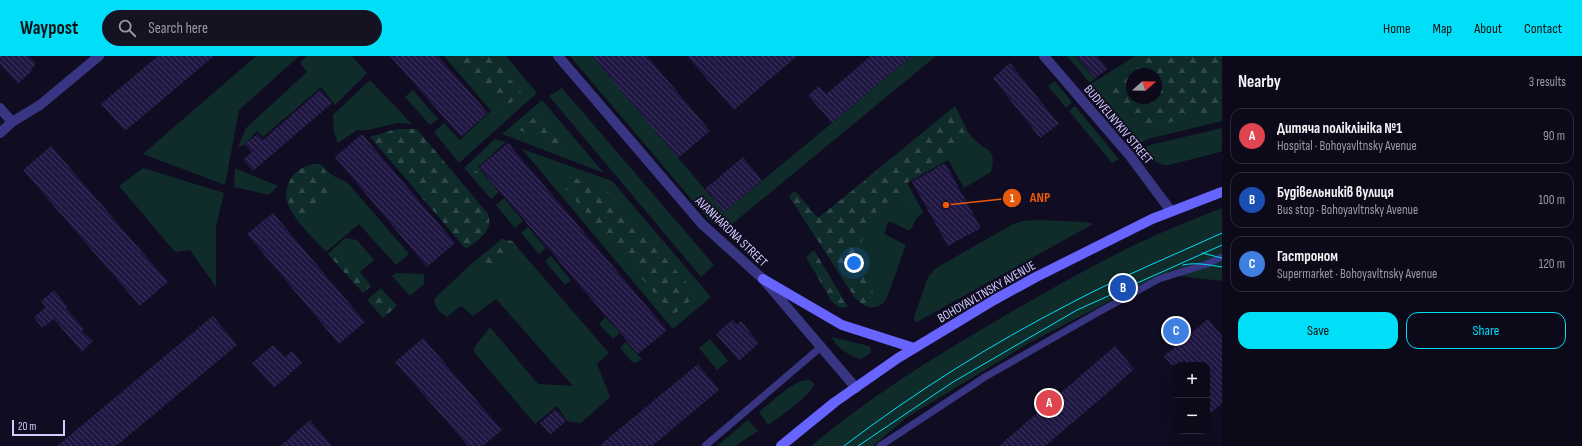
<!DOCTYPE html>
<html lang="en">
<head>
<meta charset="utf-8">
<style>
  body { margin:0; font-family:"Sofia Sans Condensed",sans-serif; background:#151222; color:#f1f3f6 }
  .controls { position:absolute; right:12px; bottom:12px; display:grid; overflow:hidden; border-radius:8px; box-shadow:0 4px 16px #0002 }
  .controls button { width:36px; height:36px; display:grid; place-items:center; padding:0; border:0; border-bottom:1px solid #2c2a38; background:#0c0919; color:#f1f3f6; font:20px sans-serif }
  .compass { position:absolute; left:1126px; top:12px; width:36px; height:36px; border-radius:50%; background:#0c0919; box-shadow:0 4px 16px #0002; rotate:70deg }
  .scale { position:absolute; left:12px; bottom:10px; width:53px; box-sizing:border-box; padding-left:4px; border:2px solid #d2cdff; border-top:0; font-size:11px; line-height:14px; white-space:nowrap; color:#d2cdff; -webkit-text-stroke:3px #100c21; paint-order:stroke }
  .you { position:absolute; left:854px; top:207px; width:14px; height:14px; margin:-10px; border:3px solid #fff; border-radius:50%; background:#1a73e8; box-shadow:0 0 0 6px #1a73e833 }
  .badge { display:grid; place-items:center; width:26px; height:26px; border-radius:50%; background:#00def8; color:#fff; font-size:13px; font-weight:700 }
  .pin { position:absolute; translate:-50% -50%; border:2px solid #fff; box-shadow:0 1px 4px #0006 }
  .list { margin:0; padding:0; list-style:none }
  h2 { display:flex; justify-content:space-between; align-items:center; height:52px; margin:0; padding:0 16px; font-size:17px }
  h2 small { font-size:13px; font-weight:400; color:#9a9aa2 }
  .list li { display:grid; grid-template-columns:26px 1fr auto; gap:12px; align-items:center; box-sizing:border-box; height:56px; margin:0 8px 8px; padding:0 8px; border:1px solid #2c2a38; border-radius:12px }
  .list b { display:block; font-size:15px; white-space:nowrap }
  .list p { margin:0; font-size:13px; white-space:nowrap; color:#9a9aa2 }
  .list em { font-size:13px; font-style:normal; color:#9a9aa2 }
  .actions { display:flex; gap:8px; padding:12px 16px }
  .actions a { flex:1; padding:9px 0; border:1px solid #00def8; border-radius:12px; text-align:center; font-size:14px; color:#00def8 }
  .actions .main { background:#00def8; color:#111 }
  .icon { flex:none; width:22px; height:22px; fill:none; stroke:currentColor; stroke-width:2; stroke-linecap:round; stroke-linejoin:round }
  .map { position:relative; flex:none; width:1222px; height:390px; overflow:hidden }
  header { display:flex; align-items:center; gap:24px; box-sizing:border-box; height:56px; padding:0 20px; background:#00def8; color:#111 }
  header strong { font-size:19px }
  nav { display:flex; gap:22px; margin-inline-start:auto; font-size:14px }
  .search { width:280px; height:36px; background:#151222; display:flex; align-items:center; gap:10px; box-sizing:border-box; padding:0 14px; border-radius:22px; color:#9a9aa2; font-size:15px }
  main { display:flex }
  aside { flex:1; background:#0c0919 }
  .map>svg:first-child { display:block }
  .green { fill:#0f2c2b; fill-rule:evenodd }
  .forest { fill:url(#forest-firs); fill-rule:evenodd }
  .building { fill:url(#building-back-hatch) }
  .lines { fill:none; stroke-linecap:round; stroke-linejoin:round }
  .service { stroke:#383583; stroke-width:7 }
  .minor { stroke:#383583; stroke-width:10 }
  .tertiary { stroke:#383583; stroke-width:10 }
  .secondary { stroke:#6864ff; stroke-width:10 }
  .tram { stroke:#00def8; stroke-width:1 }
  .labels { text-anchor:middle; stroke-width:3.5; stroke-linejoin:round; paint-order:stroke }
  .street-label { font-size:13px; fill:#d2cdff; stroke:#100c21 }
  .leader { fill:none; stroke:#e8590c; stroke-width:1.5 }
  .callout-dot { fill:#e8590c; stroke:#100c21; stroke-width:1.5 }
  .mark-label { font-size:12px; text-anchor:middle; font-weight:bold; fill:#fff }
  .callout-label { font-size:14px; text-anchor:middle; font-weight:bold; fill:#e8590c; stroke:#100c21; stroke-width:3.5; stroke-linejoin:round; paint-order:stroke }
</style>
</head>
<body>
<header>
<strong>Waypost</strong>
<div class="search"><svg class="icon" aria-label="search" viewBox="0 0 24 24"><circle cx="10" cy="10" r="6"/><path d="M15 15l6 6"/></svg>Search here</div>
<nav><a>Home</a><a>Map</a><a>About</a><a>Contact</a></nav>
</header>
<main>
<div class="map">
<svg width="1222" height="390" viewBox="0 0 1222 390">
  <defs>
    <pattern id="forest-firs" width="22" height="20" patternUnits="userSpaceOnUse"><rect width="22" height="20" fill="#0f2c2b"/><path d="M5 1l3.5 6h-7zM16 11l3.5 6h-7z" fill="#31494b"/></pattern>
    <pattern id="building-back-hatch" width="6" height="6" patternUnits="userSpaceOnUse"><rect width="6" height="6" fill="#201743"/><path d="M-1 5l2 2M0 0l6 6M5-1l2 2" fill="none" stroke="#40385f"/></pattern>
  </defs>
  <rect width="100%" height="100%" fill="#100c21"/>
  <g class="green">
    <path d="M256,0H299L239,54L225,129L143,98Z"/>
    <path d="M307,0H352L367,17L335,49L321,31L263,81L257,75L244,89L238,91L246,72L307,16L300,7Z"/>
    <path d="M444,0H506L537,37L459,107L434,76L444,67L460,84L491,55Z"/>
    <path d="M570,0H592L724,156L832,67L911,0H936L725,174L708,163Z"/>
    <path d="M1067,0H1075L1095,23L1090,27Z"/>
    <path d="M1135,0H1222V65L1148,83L1141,87L1091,28ZM1132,18H1156V42H1132Z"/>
    <path d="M370,24L412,68L397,67L368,74H357L338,87L334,77L333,59Z"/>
    <path d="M1055,25L1072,46L1066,52L1048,30Z"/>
    <path d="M562,32L714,209L701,221L549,40Z"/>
    <path d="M413,34L438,63L430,69L405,41Z"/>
    <path d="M542,44L604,117L502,78Z"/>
    <path d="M955,50C961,60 965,73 972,81C984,95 998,91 991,116L964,132L948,104L907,127L923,156L916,163L910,175L889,165L884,178L906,189L886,244C876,256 866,251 855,242L789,140L795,135L818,162Z"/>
    <path d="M1075,50L1119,103L1112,107L1069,55Z"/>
    <path d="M1222,72V95L1220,96L1169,109C1156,110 1152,101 1144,93L1150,89Z"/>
    <path d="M495,83L506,86L478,111L499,136L491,143L464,112Z"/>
    <path d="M522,93L612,125L711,241L673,273Z"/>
    <path d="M314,108L322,109C329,118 336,122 347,126L409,198L396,209L359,168L326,196C315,184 302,172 293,158C278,137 289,113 314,108Z"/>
    <path d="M143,112L224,137L216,170V231L190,194L175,196L119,130Z"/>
    <path d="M235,112L278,130L269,139L234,131Z"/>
    <path d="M504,142L523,165L515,172L496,149Z"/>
    <path d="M1222,152V225L1162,218L1029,287L906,362L873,390H811C865,345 924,307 984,272C1042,238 1101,203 1163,176C1182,168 1202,160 1222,152Z"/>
    <path d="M1039,164L1086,166L1093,168L917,266H915L914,261L928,221L936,212L1013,168L1023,165Z"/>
    <path d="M528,171L546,192L539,198L521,177Z"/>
    <path d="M345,182L357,184L374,204L360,216L371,230L363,237L328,198Z"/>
    <path d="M502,183L512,185L518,192L609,297L597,308L610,341L581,367L567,365L557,350L535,368L475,297L473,293L490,271L538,328L573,330L496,243L473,260L461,250L447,261C440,257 433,251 435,242L468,211Z"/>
    <path d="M551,200L571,224L565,229L545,205Z"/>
    <path d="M396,217L424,218V228L410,240L392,220Z"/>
    <path d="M605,261L620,277L613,283L599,268Z"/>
    <path d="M832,281L869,290L871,293L870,297L862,303C852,302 834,290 832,281Z"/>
    <path d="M710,283L728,305L717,314L699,292Z"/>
    <path d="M626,286L642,303L636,307L632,306L620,292Z"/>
    <path d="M808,324L812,325L814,329C811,339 778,362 768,369L759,356C771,347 793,324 808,324Z"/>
    <path d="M748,364L758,375L735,390H717Z"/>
  </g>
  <g class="forest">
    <path d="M455,0H491L521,36L503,55Z"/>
    <path d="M1149,0H1222V53L1144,73L1106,29ZM1132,18H1156V42H1132Z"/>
    <path d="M541,56L576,96L519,74Z"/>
    <path d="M952,56L970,85L907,127L906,144L887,146L876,156L856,197L861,211L872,223L873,247L871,252L862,248L855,242L789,140L795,135L818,162Z"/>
    <path d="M396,73H417L488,158C494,176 478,184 466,193L370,81Z"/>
    <path d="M496,87H500L474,111L480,120L478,123L469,112Z"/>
    <path d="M314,108L322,109L335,134L299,165C281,144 282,115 314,108Z"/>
    <path d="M550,114L605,132L697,239L673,259Z"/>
    <path d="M502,183L512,185L518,192L516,196L505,198L492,207L468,211Z"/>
    <path d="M337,190L371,230L363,237L328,198Z"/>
    <path d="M814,194L848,251L840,252L832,246L806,201Z"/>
    <path d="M381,232L397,250L383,262L367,244Z"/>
  </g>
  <g class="building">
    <path d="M0,0H29L36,8L31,13L32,15L18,28L0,8Z"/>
    <path d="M158,0H214L125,75L101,48Z"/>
    <path d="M390,0H438L488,57L461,81Z"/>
    <path d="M592,0H647L710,75L678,102Z"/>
    <path d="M687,0H797L734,54Z"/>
    <path d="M871,0H911L832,67L808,39L819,30L826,38Z"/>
    <path d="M1076,0H1097L1108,13L1095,22Z"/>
    <path d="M1010,7L1059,68L1040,82L993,22Z"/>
    <path d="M320,34L332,47L253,115L243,103L252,96L245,88L257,78L263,84Z"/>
    <path d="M362,78L455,187L427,211L335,101Z"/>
    <path d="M508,87L667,274L638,298L479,111Z"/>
    <path d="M51,90L168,226L140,250L23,114Z"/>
    <path d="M743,101L762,124L724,156L705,133Z"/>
    <path d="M945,107L981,172L948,190L912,126Z"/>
    <path d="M273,157L365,266L339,288L247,178Z"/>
    <path d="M54,234L68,251L66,252L84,273L82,275L93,285L82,296L54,263L42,272L34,261L46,251L41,245Z"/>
    <path d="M213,260L237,289L158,355L116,390H57Z"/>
    <path d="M1208,263L1222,280V348L1207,360V309H1171L1164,300Z"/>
    <path d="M732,264L737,269L741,265L759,287L739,305L716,278Z"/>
    <path d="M423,282L502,374L483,390H468L395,306Z"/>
    <path d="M273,289L285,301L292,295L302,307L274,332L252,307Z"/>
    <path d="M1115,290L1134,313L1118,328L1045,390H999Z"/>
    <path d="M698,308L719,334L652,390H599Z"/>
    <path d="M556,353L566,365L550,379L540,367Z"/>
    <path d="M310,364L332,390H280Z"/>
  </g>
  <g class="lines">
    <g class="service">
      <path d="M705,390L822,290"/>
      <path d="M880,390L985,321L1097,257L1159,223L1207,208L1222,201"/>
    </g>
    <g class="minor">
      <path d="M1044,0L1130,100L1171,155"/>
      <path d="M0,52L12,66"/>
      <path d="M0,77L12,66L40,49L99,0"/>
    </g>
    <path class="tertiary" d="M558,0L702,168L763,223L856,332"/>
    <g class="secondary">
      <path d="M763,223L842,269L914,292"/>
      <path d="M781,390L835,346L898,302L994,244L1036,221L1152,163L1222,136"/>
    </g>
    <g class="tram">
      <path d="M1202,197L1222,202"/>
      <path d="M1183,209C1196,206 1209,209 1222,211"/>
      <path d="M844,390C915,336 991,288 1071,247C1120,221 1172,200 1222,177"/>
      <path d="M858,390L953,326L1077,254L1222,189"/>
    </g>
  </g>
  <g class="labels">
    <g class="street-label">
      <text transform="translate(1119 68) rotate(50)" y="5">BUDIVELNYKIV STREET</text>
      <text transform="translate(732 175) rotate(44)" y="5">AVANHARDNA STREET</text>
      <text transform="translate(986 235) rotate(-30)" y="5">BOHOYAVLTNSKY AVENUE</text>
    </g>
  </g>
  <path class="leader" d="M946 149L1012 142"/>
  <g class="callout-dot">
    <circle cx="946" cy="149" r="4"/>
    <circle cx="1012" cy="142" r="10"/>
  </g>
  <g class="mark-label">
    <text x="1012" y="146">1</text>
  </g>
  <g class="callout-label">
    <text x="1040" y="146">ANP</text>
  </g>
</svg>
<div class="controls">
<button>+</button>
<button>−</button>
</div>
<svg class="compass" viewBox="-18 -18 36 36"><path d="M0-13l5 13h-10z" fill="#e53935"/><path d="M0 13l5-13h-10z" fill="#9a9aa2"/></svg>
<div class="scale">20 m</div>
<div class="you"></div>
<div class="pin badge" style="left:1049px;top:347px;background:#e0444e">A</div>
<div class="pin badge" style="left:1123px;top:232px;background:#1a4fb4">B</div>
<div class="pin badge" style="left:1176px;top:275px;background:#3f7fe0">C</div>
</div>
<aside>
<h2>Nearby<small>3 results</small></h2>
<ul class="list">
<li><span class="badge" style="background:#e0444e">A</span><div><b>Дитяча поліклініка №1</b><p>Hospital · Bohoyavltnsky Avenue</p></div><em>90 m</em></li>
<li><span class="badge" style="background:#1a4fb4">B</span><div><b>Будівельників вулиця</b><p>Bus stop · Bohoyavltnsky Avenue</p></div><em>100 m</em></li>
<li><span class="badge" style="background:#3f7fe0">C</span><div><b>Гастроном</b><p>Supermarket · Bohoyavltnsky Avenue</p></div><em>120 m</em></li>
</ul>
<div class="actions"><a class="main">Save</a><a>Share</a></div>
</aside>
</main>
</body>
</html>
